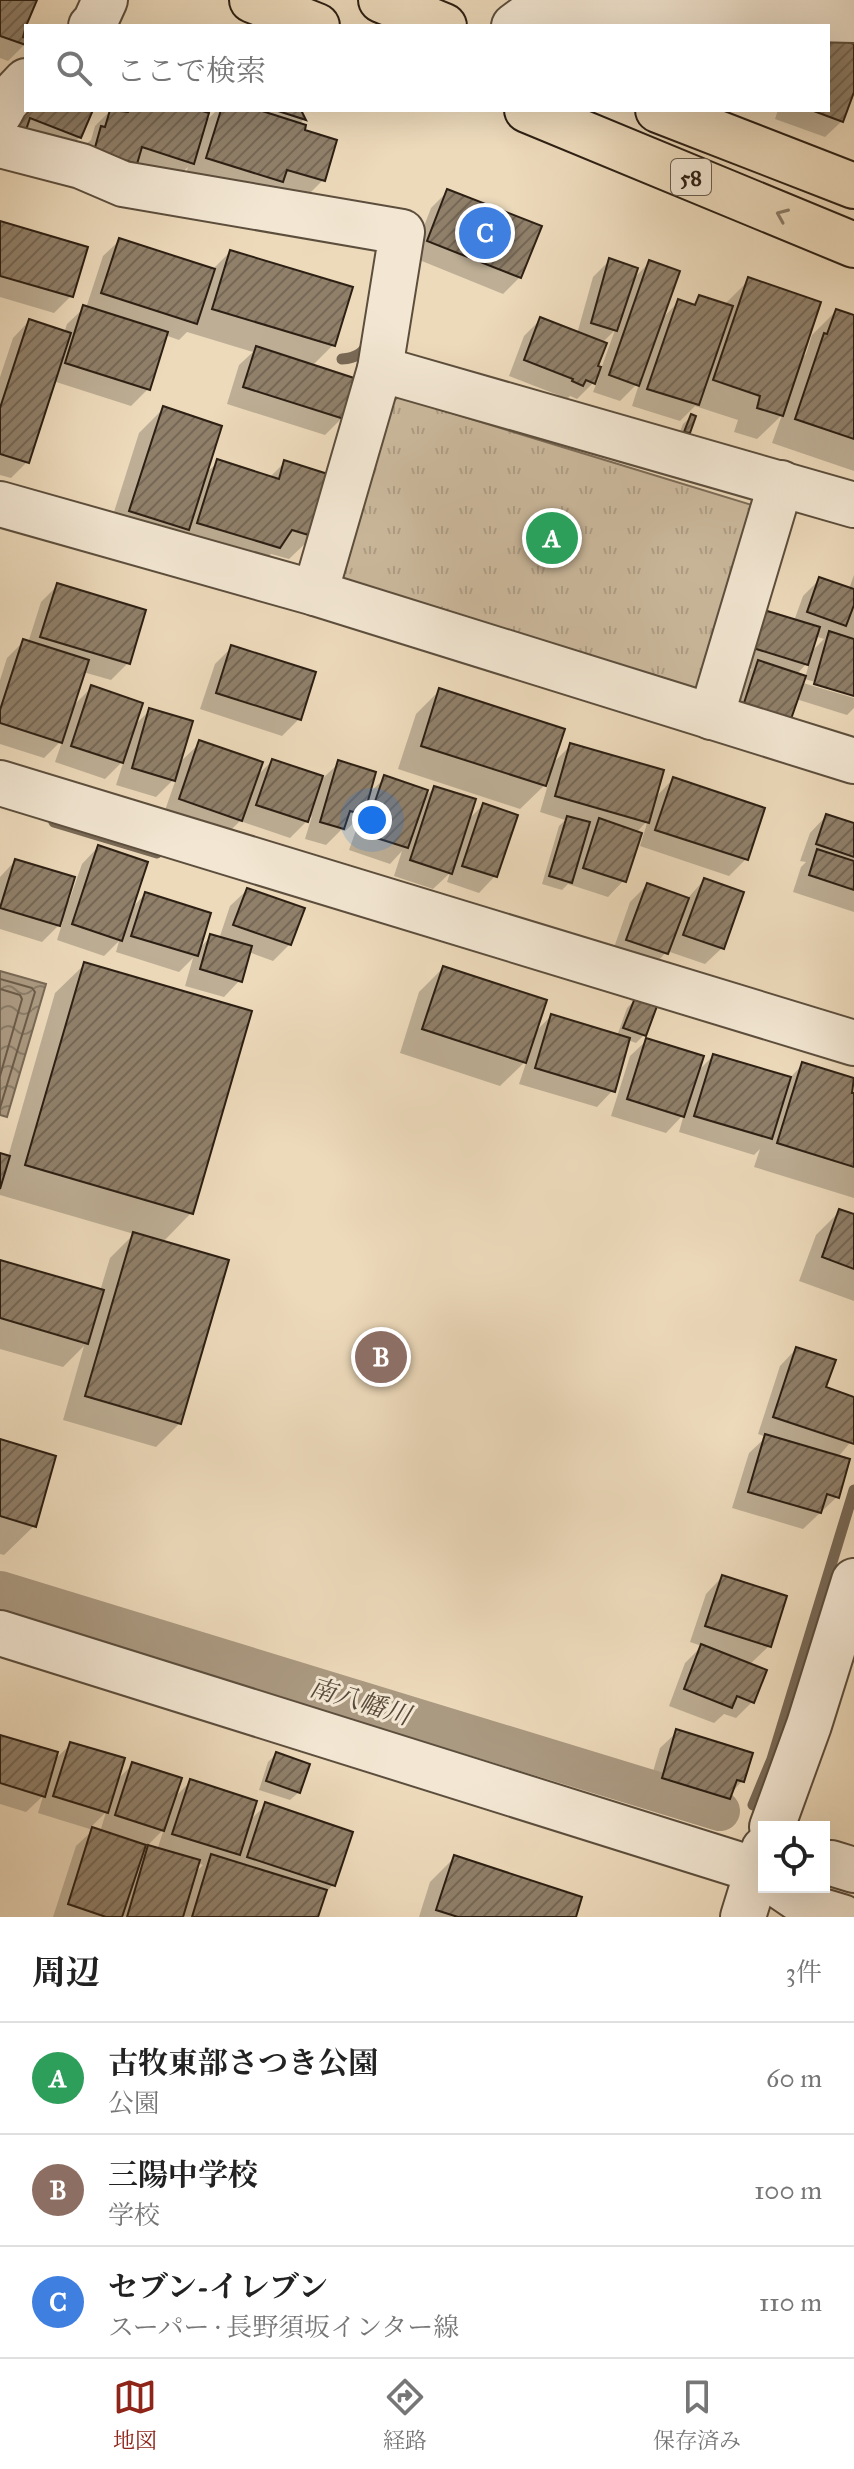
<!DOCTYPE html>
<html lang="ja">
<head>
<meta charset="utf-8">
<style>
  body { margin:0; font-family:"IM FELL Great Primer","Noto Serif JP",serif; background:#f2f2f2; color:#222 }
  .controls { position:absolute; right:24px; bottom:24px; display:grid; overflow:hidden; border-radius:0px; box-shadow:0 8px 32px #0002 }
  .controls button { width:72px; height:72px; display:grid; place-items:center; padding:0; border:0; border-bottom:2px solid #e0e0e0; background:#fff; color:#222; font:40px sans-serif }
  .you { position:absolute; left:372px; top:820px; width:28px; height:28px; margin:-20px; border:6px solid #fff; border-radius:50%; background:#1a73e8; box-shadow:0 0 0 12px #1a73e833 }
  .badge { display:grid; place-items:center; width:52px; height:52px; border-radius:50%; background:#8f2418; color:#fff; font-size:26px; font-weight:700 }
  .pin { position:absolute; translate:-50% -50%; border:4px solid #fff; box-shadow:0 2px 8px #0006 }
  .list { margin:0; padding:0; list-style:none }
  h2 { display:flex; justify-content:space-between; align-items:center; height:104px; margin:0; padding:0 32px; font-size:34px }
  h2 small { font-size:26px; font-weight:400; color:#767676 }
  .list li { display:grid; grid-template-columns:52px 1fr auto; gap:24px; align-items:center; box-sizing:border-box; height:112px; padding:0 32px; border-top:2px solid #e0e0e0 }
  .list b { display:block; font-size:30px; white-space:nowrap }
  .list p { margin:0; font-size:26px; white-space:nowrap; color:#767676 }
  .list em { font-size:26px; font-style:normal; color:#767676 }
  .icon { flex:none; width:44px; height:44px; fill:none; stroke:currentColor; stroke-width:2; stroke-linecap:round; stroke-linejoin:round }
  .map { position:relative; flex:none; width:854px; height:1917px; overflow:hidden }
  .search { position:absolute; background:#fff; box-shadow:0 8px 32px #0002; left:24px; right:24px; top:24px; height:88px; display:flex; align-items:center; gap:20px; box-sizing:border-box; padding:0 28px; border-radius:0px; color:#767676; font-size:30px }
  .sheet { height:440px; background:#fff }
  nav { display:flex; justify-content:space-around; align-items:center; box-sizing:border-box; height:112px; border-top:2px solid #e0e0e0; background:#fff; font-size:22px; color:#767676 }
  nav a { display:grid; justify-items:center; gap:4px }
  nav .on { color:#8f2418 }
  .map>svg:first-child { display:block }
  .grass { fill:url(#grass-tufts); stroke:#7c6c58; stroke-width:2 }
  .water { fill:url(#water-waves); stroke:#786956; stroke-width:2 }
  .shadow { fill:#0003; fill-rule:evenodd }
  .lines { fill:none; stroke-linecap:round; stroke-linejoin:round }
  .shore { stroke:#6c5c4a; stroke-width:2 }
  .stream { stroke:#786956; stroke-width:11 }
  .canal { stroke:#ab9a82; stroke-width:40 }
  .building { fill:url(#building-hatch); stroke:#2c1f13; stroke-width:2 }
  .minor-casing { stroke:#5c4e3d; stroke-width:48 }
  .major-casing { stroke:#2c1f13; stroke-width:48 }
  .minor { stroke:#f3e7d3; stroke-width:44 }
  .major { stroke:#eddabb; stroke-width:44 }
  .oneway { stroke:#8c7c67 }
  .labels { text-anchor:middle; stroke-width:6; stroke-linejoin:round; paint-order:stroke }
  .shield { fill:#f3e7d3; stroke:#685b4d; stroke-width:2 }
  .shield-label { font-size:22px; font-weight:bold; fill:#2c1f13 }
  .water-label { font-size:26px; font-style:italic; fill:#584a3a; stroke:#f3e7d3 }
</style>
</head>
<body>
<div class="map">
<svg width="854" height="1917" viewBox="0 0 854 1917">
  <defs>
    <pattern id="grass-tufts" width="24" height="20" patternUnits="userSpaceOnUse" patternTransform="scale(2)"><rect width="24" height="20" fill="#ccba9e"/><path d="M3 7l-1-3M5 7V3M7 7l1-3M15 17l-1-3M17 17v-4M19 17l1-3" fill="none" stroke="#af9f87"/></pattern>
    <pattern id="water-waves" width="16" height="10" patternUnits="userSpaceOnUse" patternTransform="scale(2)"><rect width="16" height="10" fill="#ab9a82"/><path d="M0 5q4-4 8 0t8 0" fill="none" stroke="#8b7d69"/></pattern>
    <pattern id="building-hatch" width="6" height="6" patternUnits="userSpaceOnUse" patternTransform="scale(2)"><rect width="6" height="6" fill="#90806a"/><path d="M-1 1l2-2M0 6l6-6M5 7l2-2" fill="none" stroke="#766856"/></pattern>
  </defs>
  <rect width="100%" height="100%" fill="#eddabb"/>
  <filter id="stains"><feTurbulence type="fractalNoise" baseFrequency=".0025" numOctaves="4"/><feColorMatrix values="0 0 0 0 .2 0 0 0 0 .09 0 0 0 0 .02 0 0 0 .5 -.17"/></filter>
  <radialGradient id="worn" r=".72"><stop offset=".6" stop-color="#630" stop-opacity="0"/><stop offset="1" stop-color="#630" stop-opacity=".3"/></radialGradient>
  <path class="grass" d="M399,397L765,509L709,683L692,696L350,593L339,568L389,403Z"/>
  <path class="water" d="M0,971L46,984L7,1117L0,1115Z"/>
  <g class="shadow">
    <path d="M0,0H35L21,38L26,40L25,44L8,61L0,58Z"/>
    <path d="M833,39L854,46V86L842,121L825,137L775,119L778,110H828V44Z"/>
    <path d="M26,110H91L80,137L63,154L18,136Z"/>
    <path d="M111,110H200L198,112L205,122L215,112L209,110H299L303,120L299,125L323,180L299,204L183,181L188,167L175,179L133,166L85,145L91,140L95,126Z"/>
    <path d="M448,191L520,277L503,294L412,257L431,208Z"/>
    <path d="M0,223L71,296L54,313L0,297Z"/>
    <path d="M120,240L212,270L230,252L333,345L312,366L342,418L325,435L227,404L239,365L253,352L187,332L179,340L165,335L148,389L131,406L53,381L27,462L11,478L0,475V377L13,338L29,321L64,333L67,324L84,308H86L103,256Z"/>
    <path d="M609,261L631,281L649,263L661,320L679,301L691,306L700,297L725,304L749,280L800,360L806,354L812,335L836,311L854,317V471L772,443L782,415L757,439L734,432L738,420L695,406L680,421L632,406L640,381L620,401L593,392L599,377L577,399L570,396L565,401L557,398L558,395L509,376L524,336L540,320L577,334L593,277ZM615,330L601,369L595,367L601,344Z"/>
    <path d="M163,409L204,475L218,462L269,478L285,462L313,536L289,559L271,554L254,571L107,534L139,433Z"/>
    <path d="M692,416L688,431L677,439L683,424Z"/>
    <path d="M854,575V694L805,679L803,683L854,698V708L847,715L796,699L789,718L728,719L742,679L752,669L737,665L748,629L794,621L803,596L820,579L849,589ZM815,636L824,639L809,654ZM810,660L805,678L796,675Z"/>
    <path d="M58,585L128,663L111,680L83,672L72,707L91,688L133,727L150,710L178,764L200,743L255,778L272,761L323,778L339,763L368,794L385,778L422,800L434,788L466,822L483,805L495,876L479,893L447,882L450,873L433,889L394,876L402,851L390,864L349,850L361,816L345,831L341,830L326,845L305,839L312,816L290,838L240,821L224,837L163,816L177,776L156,797L116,785L124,760L105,779L55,762L63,739L44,758L0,744V680L7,658L24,641L28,643L41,602Z"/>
    <path d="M232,647L299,719L282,736L200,709L215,664Z"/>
    <path d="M440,690L551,765L571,745L654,799L673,779L746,859L729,876L640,846L648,820L636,833L624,880L608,897L568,884L562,890L542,884L559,826L565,820L540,812L549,781L520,809L398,769L416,714Z"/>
    <path d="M826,816L854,825V912L793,892L801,867L806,862L800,861L810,833Z"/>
    <path d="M98,847L131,909L145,894L198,950L211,936L219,939L230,906L247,890L290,944L273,961L249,952L240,980L224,997L185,986L193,958L179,972L116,952L119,941L104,956L57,940L63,921L42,942L0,929V877L15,861L69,901L82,864Z"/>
    <path d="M704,880L722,948L705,964L667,951L650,970L611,956L630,902L647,885L687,899Z"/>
    <path d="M85,964L191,1213L162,1243L180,1423L156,1447L63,1420L84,1346L63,1367L0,1349V1262L100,1291L110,1258L134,1234L0,1195V1155L8,1157L55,993Z"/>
    <path d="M443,968L533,1034L551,1016L617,1036L627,1008L635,1000L644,1035L636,1043L628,1040L613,1090L597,1107L519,1084L527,1060L500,1086L400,1053L419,992Z"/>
    <path d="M647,1040L696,1073L713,1056L789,1079L803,1064L854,1095V1198L754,1167L760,1149L754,1155L679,1132L684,1114L666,1133L611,1116L630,1056Z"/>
    <path d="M840,1211L851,1215L854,1212V1301L799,1281L816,1235Z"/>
    <path d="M796,1349L824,1389L854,1399V1438L838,1457L837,1497L803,1529L732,1508L749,1453L766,1437L758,1434L780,1366Z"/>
    <path d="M0,1441L34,1526L4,1555L0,1554Z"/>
    <path d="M722,1577L769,1646L749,1665L752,1702L736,1718L724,1714L714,1723L669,1706L685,1663L702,1646L690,1642L706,1594Z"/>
    <path d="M677,1732L742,1781L712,1815L646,1795L660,1748Z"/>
    <path d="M0,1737L53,1761L71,1744L115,1782L133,1764L173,1799L191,1781L248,1822L266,1805L333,1885L323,1895L316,1917H53L76,1846L93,1830L38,1813L43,1796L26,1812L0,1804ZM106,1812L100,1832L90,1828ZM164,1829L157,1850L146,1847ZM197,1863L203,1865L193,1875Z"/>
    <path d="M276,1754L299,1792L290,1800L259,1790L268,1762Z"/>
    <path d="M454,1858L574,1917H419L430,1882Z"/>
  </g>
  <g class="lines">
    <g class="shore">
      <path d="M0,979L32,988L35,992L0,1108"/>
      <path d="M0,989L20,995L22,999L0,1076"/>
    </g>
    <g class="stream">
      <path d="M342,359C355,358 364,354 368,341"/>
      <path d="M54,822L157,853"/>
      <path d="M753,1805L772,1759L854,1490"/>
    </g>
    <path class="canal" d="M0,1591L720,1811"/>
  </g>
  <g class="building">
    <path d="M0,0H37L26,26L23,37L26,38V45L0,36Z"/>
    <path d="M833,37L854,44V92L843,122L811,110H828V46Z"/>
    <path d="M26,110H93L81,138L30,118L25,133L6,125Z"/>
    <path d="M110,110L128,112L129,110H199L209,113L194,164L142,147L137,164L94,151L101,126L105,127Z"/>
    <path d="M221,110H259L306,125L305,130L337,140L325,181L287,170L283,182L206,158Z"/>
    <path d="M275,110H301L306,120Z"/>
    <path d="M447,189L542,226L521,278L427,241Z"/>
    <path d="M0,221L88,247L73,297L0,276Z"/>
    <path d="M119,238L215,269L197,324L101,293Z"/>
    <path d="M230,250L353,287L335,346L212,309Z"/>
    <path d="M609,258L638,268L617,331L591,323Z"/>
    <path d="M649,260L680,271L639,386L609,375Z"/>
    <path d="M748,277L821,302L783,416L757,408L760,396L713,380Z"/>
    <path d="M699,295L733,306L699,405L647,389L678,299L695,305Z"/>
    <path d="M83,305L168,332L150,390L65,363Z"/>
    <path d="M836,309L854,315V439L795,419L824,333L827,334Z"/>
    <path d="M540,317L607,343L598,366L601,367L595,384L586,380L583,386L572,381L573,379L524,360Z"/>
    <path d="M29,319L71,333L29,463L0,454V408Z"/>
    <path d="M256,346L357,379L344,419L243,387Z"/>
    <path d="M163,406L222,426L189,530L129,511Z"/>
    <path d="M691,414L696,416L690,433L684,432Z"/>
    <path d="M217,459L279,479L284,460L334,476L315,537L292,530L280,548L197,523Z"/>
    <path d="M819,577L854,589V605L846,626L807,612Z"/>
    <path d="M57,583L146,610L130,664L40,637Z"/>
    <path d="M764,610L820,627L808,665L753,648Z"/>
    <path d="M829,631L854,639V696L814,684Z"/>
    <path d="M23,639L89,660L62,743L0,723V710Z"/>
    <path d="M231,645L316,672L301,720L216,693Z"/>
    <path d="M758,660L806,676L791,719L744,703Z"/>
    <path d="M91,685L143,703L123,763L71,746Z"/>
    <path d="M439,688L565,729L546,786L421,746Z"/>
    <path d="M149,708L193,721L175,781L132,768Z"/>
    <path d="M199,740L263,762L242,821L179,799Z"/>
    <path d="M570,743L664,770L649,823L555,796Z"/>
    <path d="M272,759L323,776L308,822L256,805Z"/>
    <path d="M338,760L376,772L364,815L350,811L344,829L320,822Z"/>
    <path d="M384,775L428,790L408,848L364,834Z"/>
    <path d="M673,777L765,808L748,860L655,830Z"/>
    <path d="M434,786L476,799L452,874L410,860Z"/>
    <path d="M483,803L518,815L497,877L462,866Z"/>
    <path d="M826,814L854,823V857L816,844Z"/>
    <path d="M567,816L590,822L572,883L549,876Z"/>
    <path d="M599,818L642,833L626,882L583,868Z"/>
    <path d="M98,845L148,862L122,941L72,924Z"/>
    <path d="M817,849L854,861V890L809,875Z"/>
    <path d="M15,859L75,877L60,926L0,908Z"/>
    <path d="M704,878L744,892L724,949L683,935Z"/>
    <path d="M647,883L689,898L668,954L626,940Z"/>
    <path d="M247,888L305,908L291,945L233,925Z"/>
    <path d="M145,892L211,913L198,956L131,936Z"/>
    <path d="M210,934L252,946L242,982L200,969Z"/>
    <path d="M84,962L252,1011L193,1214L25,1165Z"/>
    <path d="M443,966L547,1000L526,1063L422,1029Z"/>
    <path d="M635,998L657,1006L646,1036L623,1028Z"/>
    <path d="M551,1014L630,1038L615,1092L535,1068Z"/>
    <path d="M646,1038L704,1056L684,1117L627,1099Z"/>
    <path d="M713,1054L791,1077L772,1139L694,1116Z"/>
    <path d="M802,1062L854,1078L852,1093H854V1167L777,1143Z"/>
    <path d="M0,1153L10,1156L0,1189Z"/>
    <path d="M839,1209L854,1214V1269L822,1257Z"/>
    <path d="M133,1232L229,1260L181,1424L85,1396Z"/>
    <path d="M0,1260L104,1290L88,1344L0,1318Z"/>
    <path d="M796,1347L836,1360L826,1387L854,1397V1444L773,1417Z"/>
    <path d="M765,1434L850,1459L839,1498L827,1494L821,1513L748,1492Z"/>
    <path d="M0,1439L56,1456L36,1527L0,1516Z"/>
    <path d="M722,1575L787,1596L771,1647L705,1626Z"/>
    <path d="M701,1644L767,1670L754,1703L737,1696L732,1708L684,1689Z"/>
    <path d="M676,1729L753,1753L744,1782L737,1780L730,1799L662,1778Z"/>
    <path d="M0,1735L58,1752L45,1797L0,1783Z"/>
    <path d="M70,1742L125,1758L108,1813L53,1796Z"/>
    <path d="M276,1752L310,1764L300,1793L266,1781Z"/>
    <path d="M132,1762L182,1778L164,1831L115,1815Z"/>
    <path d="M190,1779L257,1801L240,1855L172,1834Z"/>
    <path d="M265,1802L353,1832L335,1886L247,1857Z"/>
    <path d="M92,1827L146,1845L122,1917H106L68,1904Z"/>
    <path d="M148,1845L200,1860L183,1917H127Z"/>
    <path d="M211,1854L327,1890L318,1917H192Z"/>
    <path d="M454,1855L582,1897L576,1917H458L436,1910Z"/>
  </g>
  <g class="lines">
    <defs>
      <g id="minor">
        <path d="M91,26L95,22L105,0"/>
        <path d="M514,26L541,6L736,17L854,20"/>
        <path d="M0,113L6,102L26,81"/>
        <path d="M0,145L81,166L123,184L402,232L380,369L315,593"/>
        <path d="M380,369L854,505"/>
        <path d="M0,504L315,593L854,761"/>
        <path d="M711,717L781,483"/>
        <path d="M0,783L854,1043"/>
        <path d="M0,1633L756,1870L764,1875"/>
        <path d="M772,1827L809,1725L854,1581"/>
        <path d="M824,1863H831L854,1870"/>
        <path d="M781,1887L812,1908L842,1917"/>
        <path d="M743,1917L764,1849"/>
      </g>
      <g id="major">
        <path d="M252,0L317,26"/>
        <path d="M381,0L444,26"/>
        <path d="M527,110L854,245"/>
        <path d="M658,110L854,186"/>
      </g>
    </defs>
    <use href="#minor" class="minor-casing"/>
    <use href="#major" class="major-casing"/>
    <use href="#minor" class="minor"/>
    <use href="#major" class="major"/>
  </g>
  <defs><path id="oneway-chevron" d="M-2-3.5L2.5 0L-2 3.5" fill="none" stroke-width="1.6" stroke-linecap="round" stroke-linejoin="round" transform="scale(2)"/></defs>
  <use class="oneway" href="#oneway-chevron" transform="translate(782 215) rotate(-157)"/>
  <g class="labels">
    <rect class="shield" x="671" y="159" width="40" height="36" rx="6"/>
    <g class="shield-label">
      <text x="691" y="185">58</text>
    </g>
    <g class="water-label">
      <text transform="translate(360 1701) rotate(17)" y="9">南八幡川</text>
    </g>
  </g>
  <rect width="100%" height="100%" filter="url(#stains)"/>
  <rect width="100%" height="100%" fill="url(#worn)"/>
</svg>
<div class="controls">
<button><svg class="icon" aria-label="locate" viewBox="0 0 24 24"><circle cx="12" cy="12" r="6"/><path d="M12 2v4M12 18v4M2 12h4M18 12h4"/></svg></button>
</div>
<div class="you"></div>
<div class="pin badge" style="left:552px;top:538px;background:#2e9e5b">A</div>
<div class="pin badge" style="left:381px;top:1357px;background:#8d6e63">B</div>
<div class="pin badge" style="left:485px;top:233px;background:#3f7fe0">C</div>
<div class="search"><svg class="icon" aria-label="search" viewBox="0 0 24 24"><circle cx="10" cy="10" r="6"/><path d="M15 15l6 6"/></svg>ここで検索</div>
</div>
<section class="sheet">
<h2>周辺<small>3件</small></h2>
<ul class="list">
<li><span class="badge" style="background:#2e9e5b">A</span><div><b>古牧東部さつき公園</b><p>公園</p></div><em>60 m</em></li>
<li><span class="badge" style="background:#8d6e63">B</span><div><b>三陽中学校</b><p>学校</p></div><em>100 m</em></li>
<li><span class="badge" style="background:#3f7fe0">C</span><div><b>セブン-イレブン</b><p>スーパー · 長野須坂インター線</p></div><em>110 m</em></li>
</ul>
</section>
<nav>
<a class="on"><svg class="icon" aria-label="map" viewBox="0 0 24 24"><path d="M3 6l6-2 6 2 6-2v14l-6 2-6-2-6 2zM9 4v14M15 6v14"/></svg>地図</a>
<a><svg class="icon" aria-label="directions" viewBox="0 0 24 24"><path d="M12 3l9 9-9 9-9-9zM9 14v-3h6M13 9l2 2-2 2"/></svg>経路</a>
<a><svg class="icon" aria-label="saved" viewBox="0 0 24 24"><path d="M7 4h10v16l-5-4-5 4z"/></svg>保存済み</a>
</nav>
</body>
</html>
